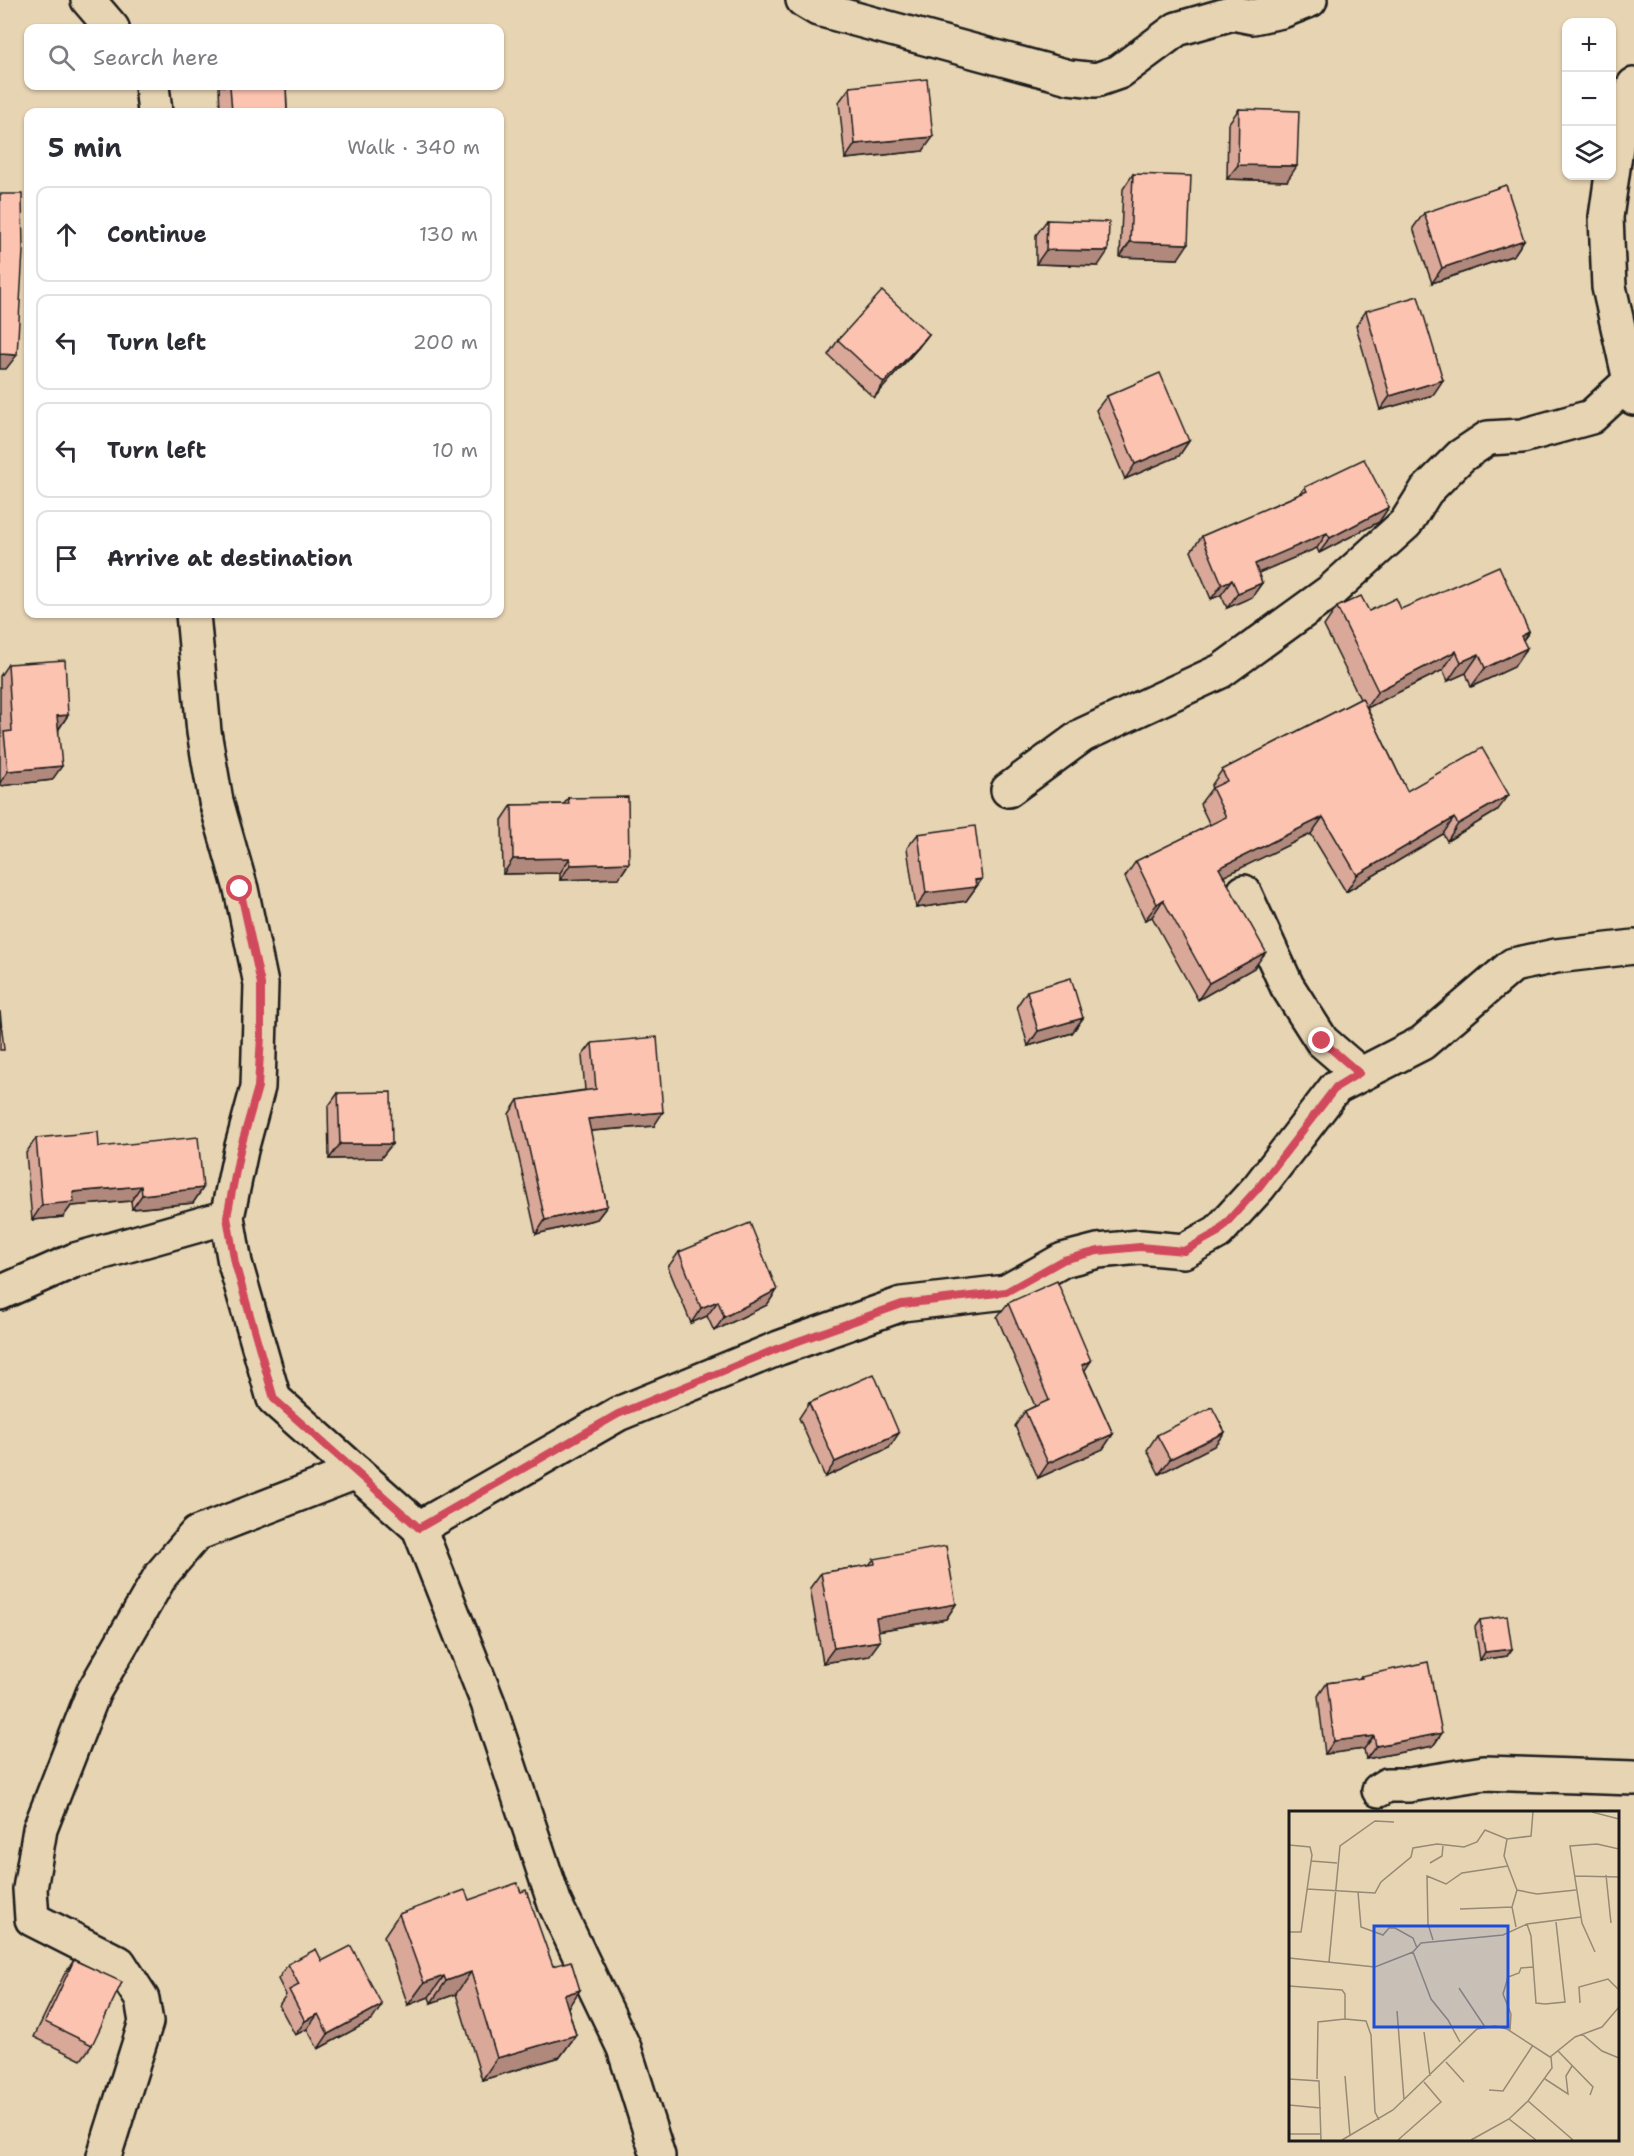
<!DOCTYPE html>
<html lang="en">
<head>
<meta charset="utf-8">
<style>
  body { margin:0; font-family:"Shantell Sans",sans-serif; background:#f2f2f3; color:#2b2b33 }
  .controls { position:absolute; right:18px; top:18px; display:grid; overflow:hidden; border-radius:12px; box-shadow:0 2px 4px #0004 }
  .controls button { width:54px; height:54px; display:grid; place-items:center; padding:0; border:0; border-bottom:2px solid #e1e1e2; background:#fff; color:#2b2b33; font:30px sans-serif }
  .stop { position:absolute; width:18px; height:18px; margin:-14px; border:4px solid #d1495b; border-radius:50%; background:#fff }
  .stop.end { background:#d1495b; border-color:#fff; box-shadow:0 2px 6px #0008 }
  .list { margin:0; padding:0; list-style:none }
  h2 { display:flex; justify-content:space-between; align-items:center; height:78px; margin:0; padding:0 24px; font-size:26px }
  h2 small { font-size:20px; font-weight:400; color:#7c7c81 }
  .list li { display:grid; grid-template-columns:39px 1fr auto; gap:18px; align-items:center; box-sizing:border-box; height:96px; margin:0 12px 12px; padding:0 12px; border:2px solid #e1e1e2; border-radius:12px }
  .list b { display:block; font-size:22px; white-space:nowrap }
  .list em { font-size:20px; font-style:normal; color:#7c7c81 }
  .icon { flex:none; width:33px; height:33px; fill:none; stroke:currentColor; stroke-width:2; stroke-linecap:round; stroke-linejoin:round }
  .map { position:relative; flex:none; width:1634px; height:2156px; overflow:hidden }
  .search { position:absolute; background:#fff; box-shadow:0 2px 4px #0004; left:24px; top:24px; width:480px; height:66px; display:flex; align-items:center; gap:15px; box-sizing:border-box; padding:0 21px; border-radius:12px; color:#7c7c81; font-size:22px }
  .panel { position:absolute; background:#fff; box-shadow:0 2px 4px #0004; left:24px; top:108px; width:480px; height:510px; border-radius:12px }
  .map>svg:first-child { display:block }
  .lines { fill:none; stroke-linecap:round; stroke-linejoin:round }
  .street-casing { stroke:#1c1c1c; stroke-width:38 }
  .street { stroke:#e7d4b2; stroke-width:33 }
  .wall { fill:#d9a898; stroke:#1c1c1c; stroke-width:1.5 }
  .shaded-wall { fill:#b0887c; stroke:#1c1c1c; stroke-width:1.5 }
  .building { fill:#fcc3b1; stroke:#1c1c1c; stroke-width:1.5 }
  .route { stroke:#d1495b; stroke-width:8 }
  .inset-road { fill:none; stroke:#968a76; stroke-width:1.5 }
  .view { fill:#1d4ed8; fill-opacity:0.15; stroke:#1d4ed8; stroke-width:3 }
  .inset-edge { fill:none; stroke:#1c1c1c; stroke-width:3 }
</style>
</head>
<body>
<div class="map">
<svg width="1634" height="2156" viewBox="0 0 1634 2156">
  <rect width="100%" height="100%" fill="#e7d4b2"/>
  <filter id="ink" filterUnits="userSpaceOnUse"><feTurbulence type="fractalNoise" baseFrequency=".0167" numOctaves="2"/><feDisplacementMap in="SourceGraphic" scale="12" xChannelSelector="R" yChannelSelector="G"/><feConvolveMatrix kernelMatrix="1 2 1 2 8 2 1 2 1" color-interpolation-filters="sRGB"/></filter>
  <g filter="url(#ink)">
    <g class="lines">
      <defs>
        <g id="street">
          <path d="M88,0L112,28"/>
          <path d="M803,0L818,9L1069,77L1096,80L1119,72L1177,29L1233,13L1253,17L1282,11L1310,0"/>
          <path d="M1634,85L1618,133L1606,217L1609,287L1634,398"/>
          <path d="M152,86L155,112"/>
          <path d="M193,614L204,732L216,801L241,889L261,984L258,1087L241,1150L227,1217L235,1263L274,1399L419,1528L618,1414L779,1348L902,1304L1006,1292L1063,1260L1098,1251L1140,1247L1184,1251L1218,1232L1259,1187L1336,1087L1422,1043L1513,965L1556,956L1634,947"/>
          <path d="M1008,790L1083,735L1221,671L1331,591L1406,523L1426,491L1461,456L1488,438L1522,436L1591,417L1630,381"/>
          <path d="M1244,892L1287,986L1322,1041L1359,1073"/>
          <path d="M0,1293L75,1260L227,1217"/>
          <path d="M419,1528L488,1703L555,1904L624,2048L658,2156"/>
          <path d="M1379,1790L1387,1785H1409L1484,1773L1634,1778"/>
          <path d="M104,2156L146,2022L142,1999L119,1963L32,1919L30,1889L40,1829L94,1691L161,1575L196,1534L356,1472"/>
        </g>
      </defs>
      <use href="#street" class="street-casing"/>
      <use href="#street" class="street"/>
    </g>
    <g class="wall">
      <path d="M219,86H286L287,112H220Z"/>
      <path d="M850,87L923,151L845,159L839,102Z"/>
      <path d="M1239,109L1287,181L1227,179L1228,124Z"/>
      <path d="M1133,174L1178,259L1120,257L1123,189Z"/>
      <path d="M1424,213L1524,240L1514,255L1432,283L1413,228Z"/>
      <path d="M1047,220L1098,266L1036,264V235Z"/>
      <path d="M1366,311L1433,395L1380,410L1356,326Z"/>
      <path d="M929,334L918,348L874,398L828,355L838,340Z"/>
      <path d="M1107,396L1189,441L1179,456L1125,479L1096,410Z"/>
      <path d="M1305,487L1389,507L1379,522L1319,553L1317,548L1258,573L1262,583L1252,597L1227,608L1221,595L1211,599L1191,551L1202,536L1300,494Z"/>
      <path d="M1337,607L1369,611L1401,609L1529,632L1523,640L1514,667L1471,687L1466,673L1448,681L1443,670L1367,708L1407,791L1497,811L1447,841L1443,834L1346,892L1311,834L1224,876L1254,968L1198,1000L1152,917L1145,920L1125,877L1136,861L1210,825L1200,804L1212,788L1211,786L1222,770L1360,699L1324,626Z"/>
      <path d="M8,664L68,715L59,729L52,780L0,786V738L1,736L0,714V676Z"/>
      <path d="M568,798L629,863L619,878L560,880V873L503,874L502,820L512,805L564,804Z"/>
      <path d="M918,834L982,879L966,901L916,908L907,848Z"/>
      <path d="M1027,991L1083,1018L1072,1033L1028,1046L1017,1006Z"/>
      <path d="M592,1043L654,1126L590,1131L607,1206L597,1219L536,1234L509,1114L518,1100L585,1090L582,1056Z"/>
      <path d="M338,1093L392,1144L381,1158L329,1159L328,1107Z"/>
      <path d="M36,1138L99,1147L203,1188L193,1203L132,1209L131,1201L71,1206L63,1217L32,1220L26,1153Z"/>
      <path d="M679,1252L777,1290L767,1305L714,1331L707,1316L691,1323L668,1267Z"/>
      <path d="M1008,1303L1085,1371L1113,1434L1103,1449L1038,1478L1015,1426L1025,1411L1035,1406L997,1317Z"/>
      <path d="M809,1403L889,1448L825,1477L799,1418Z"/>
      <path d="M1225,1432L1214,1446L1159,1474L1147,1450L1157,1435Z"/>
      <path d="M874,1559L956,1604L946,1619L878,1631L869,1656L823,1663L810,1588L821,1573L869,1565Z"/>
      <path d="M1480,1620L1512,1649L1507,1656L1480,1660L1475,1627Z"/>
      <path d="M1361,1676L1442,1733L1433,1746L1366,1759L1364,1749L1325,1754L1318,1696L1327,1683L1359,1679Z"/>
      <path d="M469,1900L568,2008L576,2035L560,2057L482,2080L456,1994L431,2003L429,1997L408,2005L384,1936L399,1914Z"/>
      <path d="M74,1960L92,2045L81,2060L34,2037L64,1975Z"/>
      <path d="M322,1961L372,2020L318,2049L307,2029L295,2035L279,2005L286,1995L278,1979L288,1964Z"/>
    </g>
    <g class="shaded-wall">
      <path d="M933,137L923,151L845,159L855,144Z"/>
      <path d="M1238,165L1297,166L1287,181L1227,179Z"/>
      <path d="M1524,240L1514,255L1432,283L1442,268Z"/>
      <path d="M1130,242L1188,244L1178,259L1120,257Z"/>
      <path d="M1046,250L1108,251L1098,266L1036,264Z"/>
      <path d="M929,334L918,348L874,398L884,383Z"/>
      <path d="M0,354L17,355L6,369H0Z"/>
      <path d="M1443,380L1433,395L1380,410L1390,396Z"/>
      <path d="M1189,441L1179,456L1125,479L1135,464Z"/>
      <path d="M1389,507L1379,522L1319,553L1330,538Z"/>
      <path d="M1327,533L1317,548L1244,579L1255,564Z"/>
      <path d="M1232,580L1221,595L1211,599L1222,584Z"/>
      <path d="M1262,583L1252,597L1227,608L1238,593Z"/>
      <path d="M1529,632L1515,651L1521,636Z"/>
      <path d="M1527,648L1514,667L1471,687L1485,668Z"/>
      <path d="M1456,651L1443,670L1365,709L1378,691Z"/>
      <path d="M1479,654L1466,673L1448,681L1461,662Z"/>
      <path d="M68,715L58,730L57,716Z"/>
      <path d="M62,766L52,780L0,786V783L8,771Z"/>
      <path d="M1509,795L1497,811L1447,841L1458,824Z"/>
      <path d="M1323,817L1311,834L1208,884L1219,868Z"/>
      <path d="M1454,818L1443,834L1346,892L1357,875Z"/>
      <path d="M570,858L560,873L503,874L513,859Z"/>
      <path d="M629,863L619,878L560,880L570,865Z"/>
      <path d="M982,879L966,901L916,908L926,893Z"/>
      <path d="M1163,900L1152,917L1145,920L1157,904Z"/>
      <path d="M1266,952L1254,968L1198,1000L1209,983Z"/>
      <path d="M1083,1018L1072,1033L1028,1046L1038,1031Z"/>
      <path d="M663,1112L654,1126L578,1132L588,1119Z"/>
      <path d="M340,1144H392L381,1158L329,1159Z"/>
      <path d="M141,1186L131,1201L71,1206L63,1217L32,1220L42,1205L73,1192Z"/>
      <path d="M203,1188L193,1203L132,1209L142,1195Z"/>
      <path d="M607,1206L597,1219L536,1234L545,1220Z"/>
      <path d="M777,1290L767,1305L714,1331L724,1317Z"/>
      <path d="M718,1301L707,1316L691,1323L701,1308Z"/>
      <path d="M1091,1361L1081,1376L1082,1365Z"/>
      <path d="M1225,1432L1214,1446L1159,1474L1170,1459Z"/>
      <path d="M899,1433L889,1448L825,1477L835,1462Z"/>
      <path d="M1113,1434L1103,1449L1038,1478L1048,1463Z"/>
      <path d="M956,1604L946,1619L865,1633L876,1618Z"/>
      <path d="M880,1641L869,1656L823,1663L834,1648Z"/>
      <path d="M1512,1649L1507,1656L1480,1660L1485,1652Z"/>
      <path d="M1442,1733L1433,1746L1366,1759L1376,1746Z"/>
      <path d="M1374,1736L1364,1749L1325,1754L1334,1741Z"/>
      <path d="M471,1972L456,1994L431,2003L446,1981Z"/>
      <path d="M444,1976L429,1997L408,2005L424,1983Z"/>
      <path d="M580,1990L565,2012L564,1995Z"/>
      <path d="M382,2005L372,2020L318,2049L328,2034Z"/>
      <path d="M318,2014L307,2029L295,2035L305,2021Z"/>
      <path d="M576,2035L560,2057L482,2080L497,2058Z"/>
    </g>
    <g class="building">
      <path d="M283,24V28H226Z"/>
      <path d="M927,79L933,137L855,144L850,87Z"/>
      <path d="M230,86H286L287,112H232Z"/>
      <path d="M1239,109L1299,111L1297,166L1238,165Z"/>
      <path d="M1133,174L1191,176L1188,244L1130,242Z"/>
      <path d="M1506,185L1524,240L1442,268L1424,213Z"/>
      <path d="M0,194H22L23,251L17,355L0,354Z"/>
      <path d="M1047,220L1109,222L1108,251L1046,250Z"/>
      <path d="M882,291L929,334L884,383L838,340Z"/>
      <path d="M1418,296L1443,380L1390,396L1366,311Z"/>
      <path d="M1160,373L1189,441L1135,464L1107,396Z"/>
      <path d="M1364,459L1389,507L1330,538L1327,533L1255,564L1262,583L1238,593L1232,580L1222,584L1202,536L1307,491L1305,487Z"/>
      <path d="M1499,566L1529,632L1521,636L1527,648L1485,668L1479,654L1461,662L1456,651L1378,691L1337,607L1361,596L1369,611L1396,598L1401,609Z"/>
      <path d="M65,660L68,715L57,716L62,766L8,771L4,732L12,731L8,664Z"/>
      <path d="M1362,698L1407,791L1482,748L1509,795L1458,824L1454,818L1357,875L1323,817L1219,868L1266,952L1209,983L1163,900L1157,904L1136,861L1226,817L1212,788L1227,781L1222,770Z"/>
      <path d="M628,797L629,863L570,865V858L513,859L512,805L569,804L568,798Z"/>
      <path d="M975,826L982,879L975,880L976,887L926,893L918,834Z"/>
      <path d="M1071,978L1083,1018L1038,1031L1027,991Z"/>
      <path d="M0,1011L4,1050H0Z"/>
      <path d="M657,1037L663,1112L588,1119L607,1206L545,1220L518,1100L596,1089L592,1043Z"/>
      <path d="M391,1092L392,1144H340L338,1093Z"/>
      <path d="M98,1132L99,1147L198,1137L203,1188L142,1195L141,1186L73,1192L74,1202L42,1205L36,1138Z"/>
      <path d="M750,1223L777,1290L724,1317L718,1301L701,1308L679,1252Z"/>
      <path d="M1057,1281L1091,1361L1082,1365L1113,1434L1048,1463L1025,1411L1049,1400L1008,1303Z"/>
      <path d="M874,1374L899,1433L835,1462L809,1403Z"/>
      <path d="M1212,1407L1225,1432L1170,1459L1157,1435Z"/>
      <path d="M946,1546L956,1604L876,1618L880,1641L834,1648L821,1573L875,1564L874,1559Z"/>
      <path d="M1507,1616L1512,1649L1485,1652L1480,1620Z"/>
      <path d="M1428,1662L1442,1733L1376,1746L1374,1736L1334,1741L1327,1683L1362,1678L1361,1676Z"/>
      <path d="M517,1883L521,1892L526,1890L553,1966L571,1961L580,1990L564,1995L576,2035L497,2058L471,1972L446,1981L444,1976L424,1983L399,1914L465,1890L469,1900Z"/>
      <path d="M351,1946L382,2005L328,2034L318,2014L305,2021L289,1990L299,1985L288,1964L316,1949L322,1961Z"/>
      <path d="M74,1960L122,1982L92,2045L45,2022Z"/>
    </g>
  </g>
  <g class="lines" filter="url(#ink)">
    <path class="route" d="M240,889L261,984V1036L258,1087L240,1150L227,1217L235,1263L274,1399L419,1528L618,1414L779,1348L902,1304L1006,1292L1063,1260L1098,1251L1140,1247L1184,1251L1218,1232L1259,1187L1336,1087L1359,1073L1322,1041"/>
  </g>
  <g transform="translate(1289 1811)">
    <rect width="330" height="330" fill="#e7d4b2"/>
    <path class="inset-road" d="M303,1L330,8M218,28L215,45L228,79L248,83L287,79M0,34L21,36L23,44L12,121H0M22,50L48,52M141,52L153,45L154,35M317,64L322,112M286,65L330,66M18,78L86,82L92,71L122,46L124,37L148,33L175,36L188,31L196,19L218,28L242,25L244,1M69,81L72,116L94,124L100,117H106L124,127L128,137M171,98L223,96M238,113L242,125L247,192L256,193L276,191L267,111M227,116L223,96L228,79M144,129L139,113L138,65L157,73L173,62L219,55M306,141L293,112L281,35L308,33L330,38M0,147L86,156L124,141M40,151L51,35L86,10L105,11M0,175L53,179L56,183V208L77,210L82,224L86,301L90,309M170,177L196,216M291,192L290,176L319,168L330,179M108,200L115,289M221,219L222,203L214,183L219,166L230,162L232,157L244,156M135,221L141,265M293,223L313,240L330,247M171,231L159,209L142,188L124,141L132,132L214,124L238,113L292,106M269,240L304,276L301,284M157,251L175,271M56,265L61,325M0,268L30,270L32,329M28,268L29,211L56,208M256,268L279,283L277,265L283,255M200,279L214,280L244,234M239,290L284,329M0,294L32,297M220,308L247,329M0,323H32M53,329L104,299L188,218L206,215L218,218L261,246L286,226L313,216L330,196M109,329L152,291L135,271M182,329L220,308L239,290L263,257L262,246"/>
    <path class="view" d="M85,115H219V216H85Z"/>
    <rect width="330" height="330" class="inset-edge"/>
  </g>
</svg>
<div class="controls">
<button>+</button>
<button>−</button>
<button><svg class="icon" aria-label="layers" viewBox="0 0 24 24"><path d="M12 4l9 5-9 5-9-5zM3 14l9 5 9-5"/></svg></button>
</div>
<div class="stop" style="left:240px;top:889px"></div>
<div class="stop end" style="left:1322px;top:1041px"></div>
<div class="search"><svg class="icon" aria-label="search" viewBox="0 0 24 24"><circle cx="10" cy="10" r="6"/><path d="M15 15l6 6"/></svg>Search here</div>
<section class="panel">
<h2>5 min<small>Walk · 340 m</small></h2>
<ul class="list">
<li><svg class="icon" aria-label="ahead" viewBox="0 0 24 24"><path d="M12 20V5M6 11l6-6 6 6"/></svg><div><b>Continue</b></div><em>130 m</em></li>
<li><svg class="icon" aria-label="left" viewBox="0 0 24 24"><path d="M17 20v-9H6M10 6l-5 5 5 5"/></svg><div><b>Turn left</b></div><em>200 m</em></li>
<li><svg class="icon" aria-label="left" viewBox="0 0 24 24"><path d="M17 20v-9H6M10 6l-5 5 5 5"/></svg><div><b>Turn left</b></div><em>10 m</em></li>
<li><svg class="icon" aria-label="arrive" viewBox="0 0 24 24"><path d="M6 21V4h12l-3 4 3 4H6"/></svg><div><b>Arrive at destination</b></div></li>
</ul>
</section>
</div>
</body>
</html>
